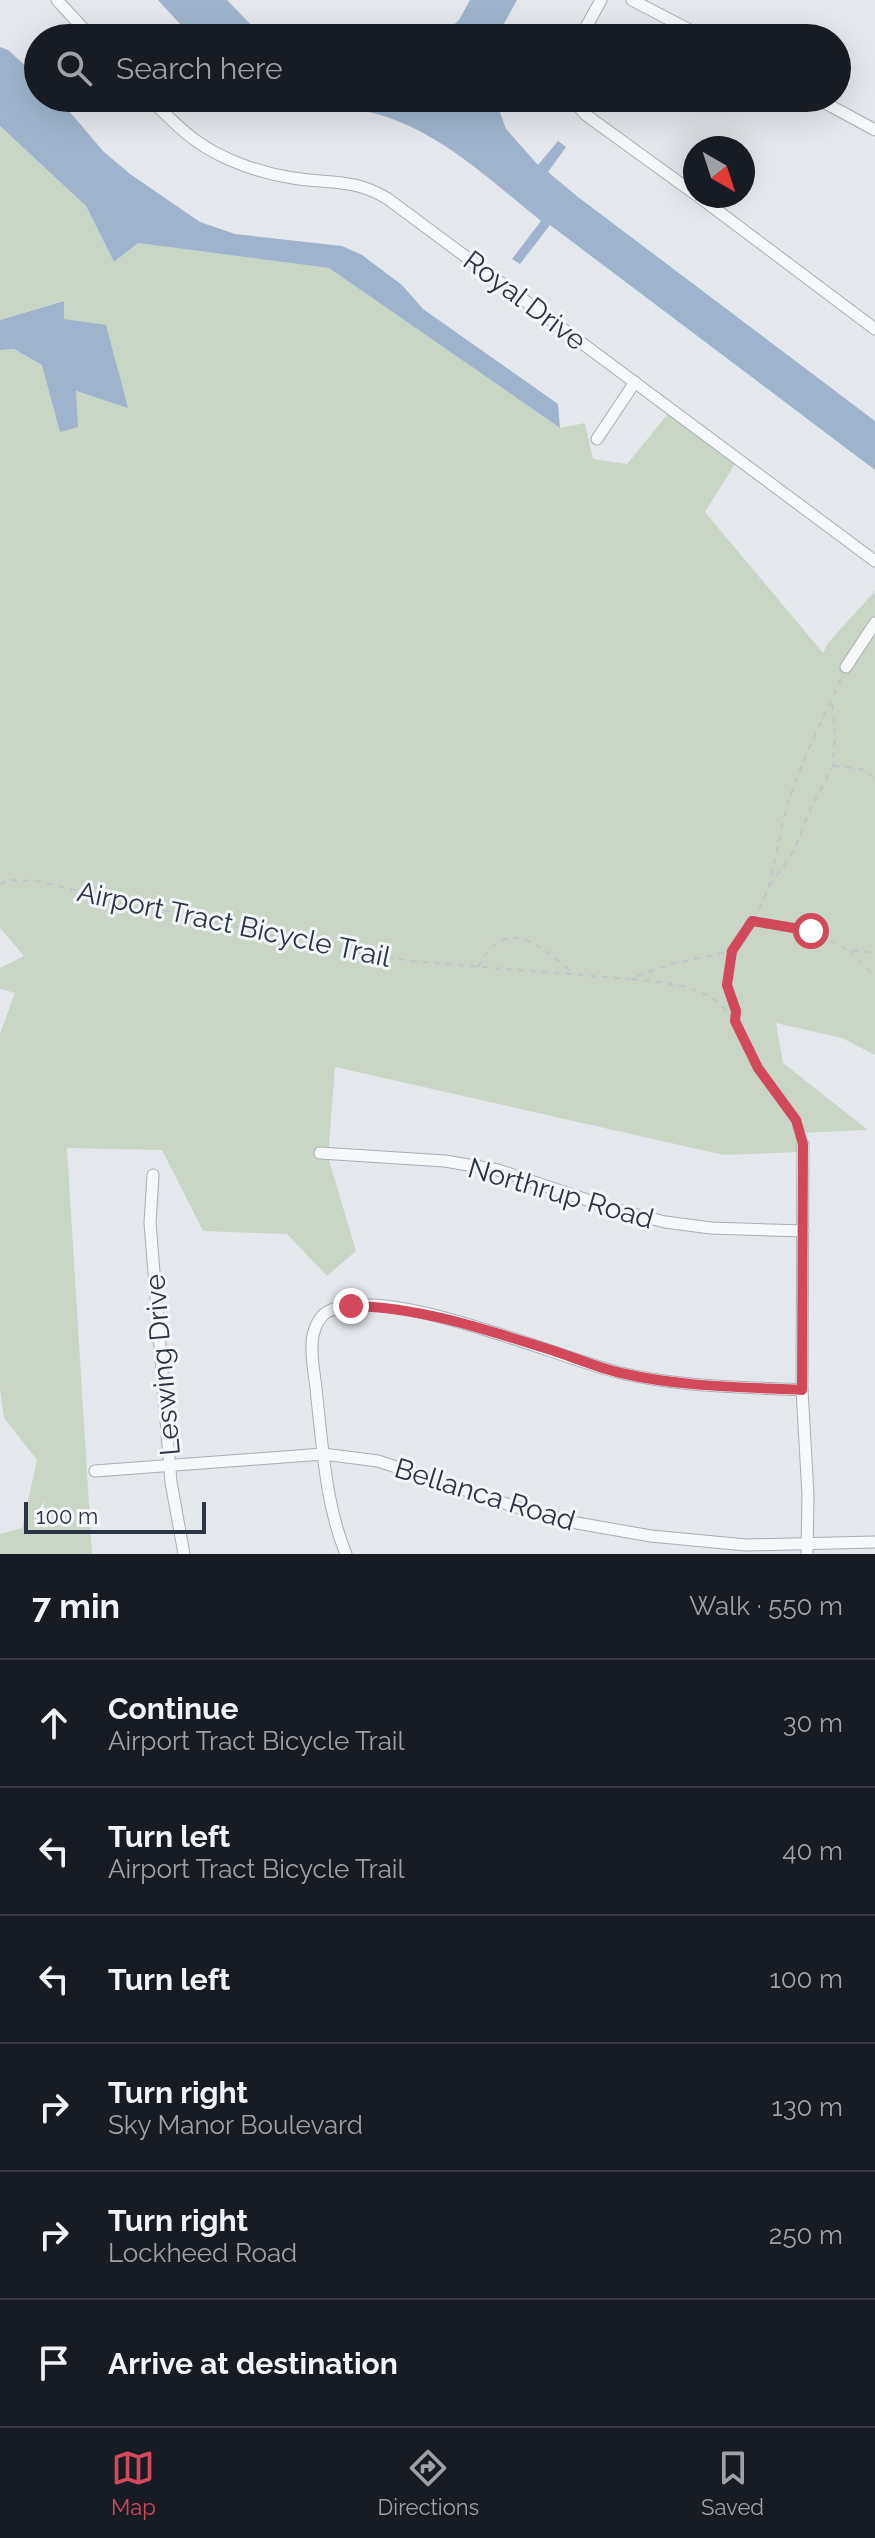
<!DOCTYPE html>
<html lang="en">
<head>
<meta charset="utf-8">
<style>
  body { margin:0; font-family:Raleway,sans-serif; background:#242831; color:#f1f3f6 }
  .compass { position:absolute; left:683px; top:136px; width:72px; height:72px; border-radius:50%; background:#171b24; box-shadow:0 8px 32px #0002; rotate:141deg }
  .scale { position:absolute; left:24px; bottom:20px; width:182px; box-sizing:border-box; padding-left:8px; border:4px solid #2b3445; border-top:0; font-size:22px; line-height:28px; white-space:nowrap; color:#2b3445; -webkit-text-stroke:6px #f4f6f9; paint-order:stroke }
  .stop { position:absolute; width:24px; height:24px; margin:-18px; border:6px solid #d1495b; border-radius:50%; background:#fff }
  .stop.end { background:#d1495b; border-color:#fff; box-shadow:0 2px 8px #0008 }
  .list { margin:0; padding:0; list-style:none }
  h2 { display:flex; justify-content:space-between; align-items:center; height:104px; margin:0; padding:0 32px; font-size:34px }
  h2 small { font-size:26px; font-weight:400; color:#9ea1a6 }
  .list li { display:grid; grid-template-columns:52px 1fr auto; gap:24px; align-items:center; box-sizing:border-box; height:128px; padding:0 32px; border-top:2px solid #363941 }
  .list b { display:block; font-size:30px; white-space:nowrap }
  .list p { margin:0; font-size:26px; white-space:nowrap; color:#9ea1a6 }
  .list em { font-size:26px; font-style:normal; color:#9ea1a6 }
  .icon { flex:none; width:44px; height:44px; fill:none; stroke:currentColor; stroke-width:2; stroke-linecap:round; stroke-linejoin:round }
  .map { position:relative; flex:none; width:875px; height:1554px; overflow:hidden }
  .search { position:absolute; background:#171b24; box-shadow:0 8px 32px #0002; left:24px; right:24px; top:24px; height:88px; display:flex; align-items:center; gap:20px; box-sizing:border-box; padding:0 28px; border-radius:44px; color:#9ea1a6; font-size:30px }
  .sheet { height:872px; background:#171b24 }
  nav { display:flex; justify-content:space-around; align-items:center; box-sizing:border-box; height:112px; border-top:2px solid #363941; background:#171b24; font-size:22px; color:#9ea1a6 }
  nav a { display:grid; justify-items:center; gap:4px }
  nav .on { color:#d1495b }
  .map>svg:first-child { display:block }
  .green { fill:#c9d6c5 }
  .water { fill:#9fb4cc }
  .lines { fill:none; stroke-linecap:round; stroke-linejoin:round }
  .minor-casing { stroke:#a9aeb7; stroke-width:13 }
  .path { stroke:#c2c5cb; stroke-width:2; stroke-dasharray:6 6; stroke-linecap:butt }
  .minor { stroke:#f7f8fa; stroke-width:11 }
  .route { stroke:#d1495b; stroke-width:10 }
  .labels { text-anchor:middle; stroke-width:6; stroke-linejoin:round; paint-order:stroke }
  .street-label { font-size:28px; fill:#2b3445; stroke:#f4f6f9 }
</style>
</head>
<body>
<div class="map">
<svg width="875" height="1554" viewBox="0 0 875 1554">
  <rect width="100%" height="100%" fill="#e4e7ec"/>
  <path class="green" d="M0,126L86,206L114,262L138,243L329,268L560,428L585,423L593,459L627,464L672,409L738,459L705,512L823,653L828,643L875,591V1055L842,1038L776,1023L783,1063L868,1130L800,1133L803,1144L798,1152L724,1155L335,1067L328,1157L356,1251L327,1276L287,1234L203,1231L162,1150L67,1148L92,1554H0V1534L22,1528L37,1460L4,1418L0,1388V1034L15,993L0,989V968L24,956L0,928V350L14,349L42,365L75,391L127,407L64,319L63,301L0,320Z"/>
  <g class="water">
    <path d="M158,0H227L260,34L267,38H193Z"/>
    <path d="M470,0H517L501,29L499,38H439L459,20Z"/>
    <path d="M0,47L8,50L38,77V98H58L103,151L130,174L200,222L235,234L342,246L362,255L402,285L423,309L558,404L560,428L329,268L138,243L114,262L86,206L0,126Z"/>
    <path d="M271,98H495L506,129L538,165L558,141L566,147L548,172L578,197L875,421V470L550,225L520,264L512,259L541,221C490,180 435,127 369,112C337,105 301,112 271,98Z"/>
    <path d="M64,301V319L106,325L128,408L76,391L78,427L60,432L42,365L14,349L0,350V320Z"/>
  </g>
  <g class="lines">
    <defs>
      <g id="minor">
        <path d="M57,0L92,38"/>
        <path d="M632,0L705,38"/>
        <path d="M580,38L601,0"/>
        <path d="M149,98C164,112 178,128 195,140C222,160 260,173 293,178C330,184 354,178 388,199L875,561"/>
        <path d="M571,98L586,115L695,194"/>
        <path d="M816,98L875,130"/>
        <path d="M698,196L875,329"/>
        <path d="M597,439L635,382"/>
        <path d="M846,667L875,623"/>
        <path d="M803,1144L802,1390L808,1495L807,1554"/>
        <path d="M320,1153L445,1161L498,1170L614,1209L665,1222L711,1228L803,1231"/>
        <path d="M153,1175L150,1223L171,1482L184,1554"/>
        <path d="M95,1471L323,1454L378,1461L516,1507L577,1523L651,1536L746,1545L875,1542"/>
        <path d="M346,1554C326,1506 323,1450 317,1399C316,1381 311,1362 312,1344C312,1334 317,1318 327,1312C384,1281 557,1358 621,1373C681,1387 741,1387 802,1390"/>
      </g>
    </defs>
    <use href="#minor" class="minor-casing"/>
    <g class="path">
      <path d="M834,766L862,769L875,778"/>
      <path d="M0,884L8,880L36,881L351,953L421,962L629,979L671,964L732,951L752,921L811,931L848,950L875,953"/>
      <path d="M770,886L793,852L810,810L833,766L835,733L832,701"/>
      <path d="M753,920C775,886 776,844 787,806C801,762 822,720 841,679"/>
      <path d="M849,951L875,976"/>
      <path d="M731,952L727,985L736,1011L735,1020"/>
      <path d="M478,967C506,913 540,945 574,974"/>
      <path d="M632,979C671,984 714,984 736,1024C744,1038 750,1055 758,1069C771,1090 793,1108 799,1131"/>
    </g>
    <use href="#minor" class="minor"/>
  </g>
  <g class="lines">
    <path class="route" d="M351,1306C422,1307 490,1331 557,1352C578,1359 599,1368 621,1373C681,1387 741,1387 802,1390L803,1144L796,1120L758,1068L735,1021L736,1011L727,985L732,951L752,921L811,931"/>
  </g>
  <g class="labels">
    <g class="street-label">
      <text transform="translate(525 300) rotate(37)" y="10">Royal Drive</text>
      <text transform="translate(234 924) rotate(12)" y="10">Airport Tract Bicycle Trail</text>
      <text transform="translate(561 1193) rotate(16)" y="10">Northrup Road</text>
      <text transform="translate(162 1365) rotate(-95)" y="10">Leswing Drive</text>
      <text transform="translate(485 1494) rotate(17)" y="10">Bellanca Road</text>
    </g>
  </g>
</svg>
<svg class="compass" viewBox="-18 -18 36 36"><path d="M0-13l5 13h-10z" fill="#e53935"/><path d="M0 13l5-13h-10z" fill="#9ea1a6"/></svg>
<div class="scale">100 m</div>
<div class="stop" style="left:811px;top:931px"></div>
<div class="stop end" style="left:351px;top:1306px"></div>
<div class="search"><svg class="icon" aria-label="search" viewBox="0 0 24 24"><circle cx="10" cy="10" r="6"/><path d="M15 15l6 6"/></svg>Search here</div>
</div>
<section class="sheet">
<h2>7 min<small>Walk · 550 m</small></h2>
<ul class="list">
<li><svg class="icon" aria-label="ahead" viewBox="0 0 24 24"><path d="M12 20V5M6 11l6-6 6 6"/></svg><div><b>Continue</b><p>Airport Tract Bicycle Trail</p></div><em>30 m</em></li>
<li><svg class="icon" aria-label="left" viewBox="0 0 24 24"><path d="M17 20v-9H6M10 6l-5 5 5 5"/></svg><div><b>Turn left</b><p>Airport Tract Bicycle Trail</p></div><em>40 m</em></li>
<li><svg class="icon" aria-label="left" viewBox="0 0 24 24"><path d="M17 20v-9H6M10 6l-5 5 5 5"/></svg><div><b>Turn left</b></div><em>100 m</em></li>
<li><svg class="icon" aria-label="right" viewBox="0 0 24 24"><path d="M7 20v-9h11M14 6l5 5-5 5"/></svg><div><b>Turn right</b><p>Sky Manor Boulevard</p></div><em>130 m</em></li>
<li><svg class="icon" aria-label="right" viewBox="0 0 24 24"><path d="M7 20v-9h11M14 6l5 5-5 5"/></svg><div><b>Turn right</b><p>Lockheed Road</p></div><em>250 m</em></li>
<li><svg class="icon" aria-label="arrive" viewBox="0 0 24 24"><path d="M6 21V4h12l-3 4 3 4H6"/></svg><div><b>Arrive at destination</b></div></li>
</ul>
</section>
<nav>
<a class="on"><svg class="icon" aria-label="map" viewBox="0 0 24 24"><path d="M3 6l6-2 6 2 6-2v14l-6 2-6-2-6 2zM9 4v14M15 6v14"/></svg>Map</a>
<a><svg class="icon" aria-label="directions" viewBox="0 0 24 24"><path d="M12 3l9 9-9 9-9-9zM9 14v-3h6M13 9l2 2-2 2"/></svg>Directions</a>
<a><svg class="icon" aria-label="saved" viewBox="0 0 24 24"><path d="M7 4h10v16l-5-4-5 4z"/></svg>Saved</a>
</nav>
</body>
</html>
